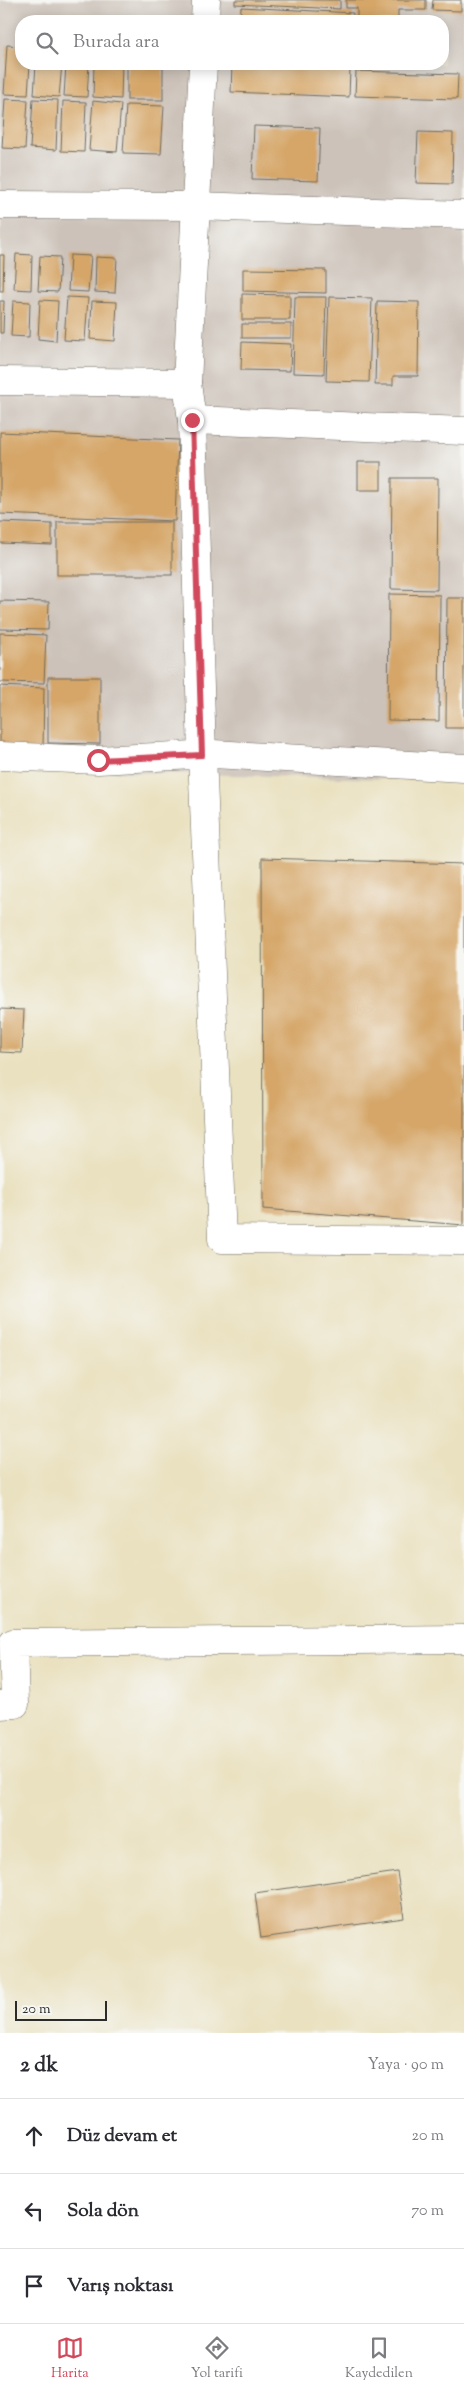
<!DOCTYPE html>
<html lang="tr">
<head>
<meta charset="utf-8">
<style>
  body { margin:0; font-family:"Sorts Mill Goudy",serif; background:#f2f2f3; color:#2b2b33 }
  .scale { position:absolute; left:15px; bottom:12px; width:92px; box-sizing:border-box; padding-left:5px; border:2px solid #2b2b2b; border-top:0; font-size:14px; line-height:18px; white-space:nowrap; color:#2b2b2b; -webkit-text-stroke:4px #f6f6f2; paint-order:stroke }
  .stop { position:absolute; width:15px; height:15px; margin:-11px; border:4px solid #d1495b; border-radius:50%; background:#fff }
  .stop.end { background:#d1495b; border-color:#fff; box-shadow:0 1px 5px #0008 }
  .list { margin:0; padding:0; list-style:none }
  h2 { display:flex; justify-content:space-between; align-items:center; height:65px; margin:0; padding:0 20px; font-size:21px }
  h2 small { font-size:16px; font-weight:400; color:#7c7c81 }
  .list li { display:grid; grid-template-columns:32px 1fr auto; gap:15px; align-items:center; box-sizing:border-box; height:75px; padding:0 20px; border-top:1px solid #e1e1e2 }
  .list b { display:block; font-size:19px; white-space:nowrap }
  .list em { font-size:16px; font-style:normal; color:#7c7c81 }
  .icon { flex:none; width:28px; height:28px; fill:none; stroke:currentColor; stroke-width:2; stroke-linecap:round; stroke-linejoin:round }
  .map { position:relative; flex:none; width:464px; height:2033px; overflow:hidden }
  .search { position:absolute; background:#fff; box-shadow:0 2px 12px #0003; left:15px; right:15px; top:15px; height:55px; display:flex; align-items:center; gap:12px; box-sizing:border-box; padding:0 18px; border-radius:20px; color:#7c7c81; font-size:19px }
  .sheet { height:290px; background:#fff }
  nav { display:flex; justify-content:space-around; align-items:center; box-sizing:border-box; height:70px; border-top:1px solid #e1e1e2; background:#fff; font-size:14px; color:#7c7c81 }
  nav a { display:grid; justify-items:center; gap:2px }
  nav .on { color:#d1495b }
  .map>svg:first-child { display:block }
  .industrial { fill:#ccc2b9; fill-rule:evenodd }
  .building { fill:#d5a668 }
  .lines { fill:none; stroke-linecap:round; stroke-linejoin:round }
  .street-casing { stroke:#6e6b5f; stroke-width:29 }
  .street { stroke:#fff; stroke-width:28 }
  .route { stroke:#d1495b; stroke-width:6 }
</style>
</head>
<body>
<div class="map">
<svg width="464" height="2033" viewBox="0 0 464 2033">
  <rect width="100%" height="100%" fill="#f6f6f2"/>
  <filter id="ink" filterUnits="userSpaceOnUse"><feTurbulence type="fractalNoise" baseFrequency=".02" numOctaves="2"/><feDisplacementMap in="SourceGraphic" scale="10" xChannelSelector="R" yChannelSelector="G"/><feConvolveMatrix kernelMatrix="1 2 1 2 8 2 1 2 1" color-interpolation-filters="sRGB"/></filter>
  <filter id="wash" filterUnits="userSpaceOnUse"><feTurbulence type="fractalNoise" baseFrequency=".0096" numOctaves="4" result="noise"/><feDisplacementMap in="SourceGraphic" scale="20" xChannelSelector="R" yChannelSelector="G"/><feGaussianBlur stdDeviation="1.12" result="paint"/><feColorMatrix in="noise" values="0 0 0 0 0 0 0 0 0 0 0 0 0 0 0 0 0 1.4 0 .05"/><feComposite in="paint" operator="in"/></filter>
  <g filter="url(#wash)">
    <rect width="100%" height="100%" fill="#eae1c0"/>
    <path class="industrial" d="M0,0H464V781L0,769ZM21,21H443V64H21Z"/>
    <g id="blocks">
      <g class="building">
        <path d="M235,0H340V9L235,4Z"/>
        <path d="M346,0H426V10H398V21H357V8H346Z"/>
        <path d="M433,0H461V11L432,10Z"/>
        <path d="M241,7L353,13L352,21H240Z"/>
        <path d="M7,45L21,46V64H30L28,95L4,94Z"/>
        <path d="M36,64H62L59,97L34,95Z"/>
        <path d="M66,64H89L87,97L64,96Z"/>
        <path d="M94,64H122L121,99L93,97Z"/>
        <rect x="127" y="64" width="36" height="36"/>
        <path d="M232,64L350,69L349,97L231,92Z"/>
        <path d="M356,64H396V67L356,66Z"/>
        <path d="M356,71L458,74L457,99L355,96Z"/>
        <path d="M5,99L28,100L25,149L2,148Z"/>
        <path d="M33,99L58,100L56,150L30,148Z"/>
        <path d="M63,101L86,102L84,152L61,151Z"/>
        <path d="M93,101L121,104L117,152L89,150Z"/>
        <path d="M126,105L164,106L161,154L123,153Z"/>
        <path d="M254,126L320,128L318,181L252,179Z"/>
        <path d="M418,132L453,133L452,184L416,183Z"/>
        <path d="M16,254L32,255L31,290L14,289Z"/>
        <path d="M0,255H4L3,291H0Z"/>
        <path d="M70,255L91,256L88,292L68,291Z"/>
        <path d="M40,256L60,257L58,292L38,291Z"/>
        <path d="M96,257L117,258L115,293L95,292Z"/>
        <path d="M243,269L326,270V293L243,291Z"/>
        <path d="M242,294L290,295V320H242Z"/>
        <path d="M67,297L88,298L85,341L64,340Z"/>
        <path d="M295,297H326L324,374L293,373Z"/>
        <path d="M329,297L372,298L369,382L326,381Z"/>
        <path d="M40,300L58,301L56,341L38,339Z"/>
        <path d="M0,301H4L3,333H0Z"/>
        <path d="M13,301L30,302L29,337L11,336Z"/>
        <path d="M92,301L117,302L115,341L90,339Z"/>
        <path d="M377,301L419,302L418,376H393V385H375Z"/>
        <rect x="242" y="324" width="49" height="14"/>
        <path d="M242,342L291,344L290,371L241,370Z"/>
        <path d="M0,432L178,440L175,521L0,514Z"/>
        <rect x="358" y="462" width="23" height="28"/>
        <path d="M392,478H438L437,590L391,589Z"/>
        <path d="M0,522L52,524V545L0,543Z"/>
        <rect x="57" y="522" width="115" height="53"/>
        <path d="M389,594L440,595L439,721L388,720Z"/>
        <path d="M447,598H464V728H446Z"/>
        <path d="M0,601L49,602L48,630L0,629Z"/>
        <path d="M0,633L46,635L44,683L0,682Z"/>
        <path d="M48,677H100V744L48,743Z"/>
        <path d="M0,686L44,688L43,749H0Z"/>
        <path d="M262,858L464,864V1225L263,1209Z"/>
        <path d="M0,1009L24,1010L22,1053L0,1052Z"/>
        <path d="M397,1872L404,1918L261,1938L255,1893Z"/>
      </g>
    </g>
  </g>
  <g filter="url(#ink)">
    <use href="#blocks" fill-opacity="0" stroke="#6e6b5f" stroke-width="1"/>
    <g class="lines">
      <defs>
        <g id="street">
          <path d="M205,21L206,0"/>
          <path d="M203,64L187,383L192,420L202,755L222,1239L464,1241"/>
          <path d="M0,205L196,206L464,215"/>
          <path d="M0,381L187,383"/>
          <path d="M192,420L464,431"/>
          <path d="M0,756L98,760L213,754L464,768"/>
          <path d="M0,1705L15,1704L13,1643L464,1639"/>
        </g>
      </defs>
      <use href="#street" class="street-casing"/>
      <use href="#street" class="street"/>
    </g>
  </g>
  <g class="lines" filter="url(#ink)">
    <path class="route" d="M98,760L202,755L192,420"/>
  </g>
</svg>
<div class="scale">20 m</div>
<div class="stop" style="left:98px;top:760px"></div>
<div class="stop end" style="left:192px;top:420px"></div>
<div class="search"><svg class="icon" aria-label="search" viewBox="0 0 24 24"><circle cx="10" cy="10" r="6"/><path d="M15 15l6 6"/></svg>Burada ara</div>
</div>
<section class="sheet">
<h2>2 dk<small>Yaya · 90 m</small></h2>
<ul class="list">
<li><svg class="icon" aria-label="ahead" viewBox="0 0 24 24"><path d="M12 20V5M6 11l6-6 6 6"/></svg><div><b>Düz devam et</b></div><em>20 m</em></li>
<li><svg class="icon" aria-label="left" viewBox="0 0 24 24"><path d="M17 20v-9H6M10 6l-5 5 5 5"/></svg><div><b>Sola dön</b></div><em>70 m</em></li>
<li><svg class="icon" aria-label="arrive" viewBox="0 0 24 24"><path d="M6 21V4h12l-3 4 3 4H6"/></svg><div><b>Varış noktası</b></div></li>
</ul>
</section>
<nav>
<a class="on"><svg class="icon" aria-label="map" viewBox="0 0 24 24"><path d="M3 6l6-2 6 2 6-2v14l-6 2-6-2-6 2zM9 4v14M15 6v14"/></svg>Harita</a>
<a><svg class="icon" aria-label="directions" viewBox="0 0 24 24"><path d="M12 3l9 9-9 9-9-9zM9 14v-3h6M13 9l2 2-2 2"/></svg>Yol tarifi</a>
<a><svg class="icon" aria-label="saved" viewBox="0 0 24 24"><path d="M7 4h10v16l-5-4-5 4z"/></svg>Kaydedilen</a>
</nav>
</body>
</html>
